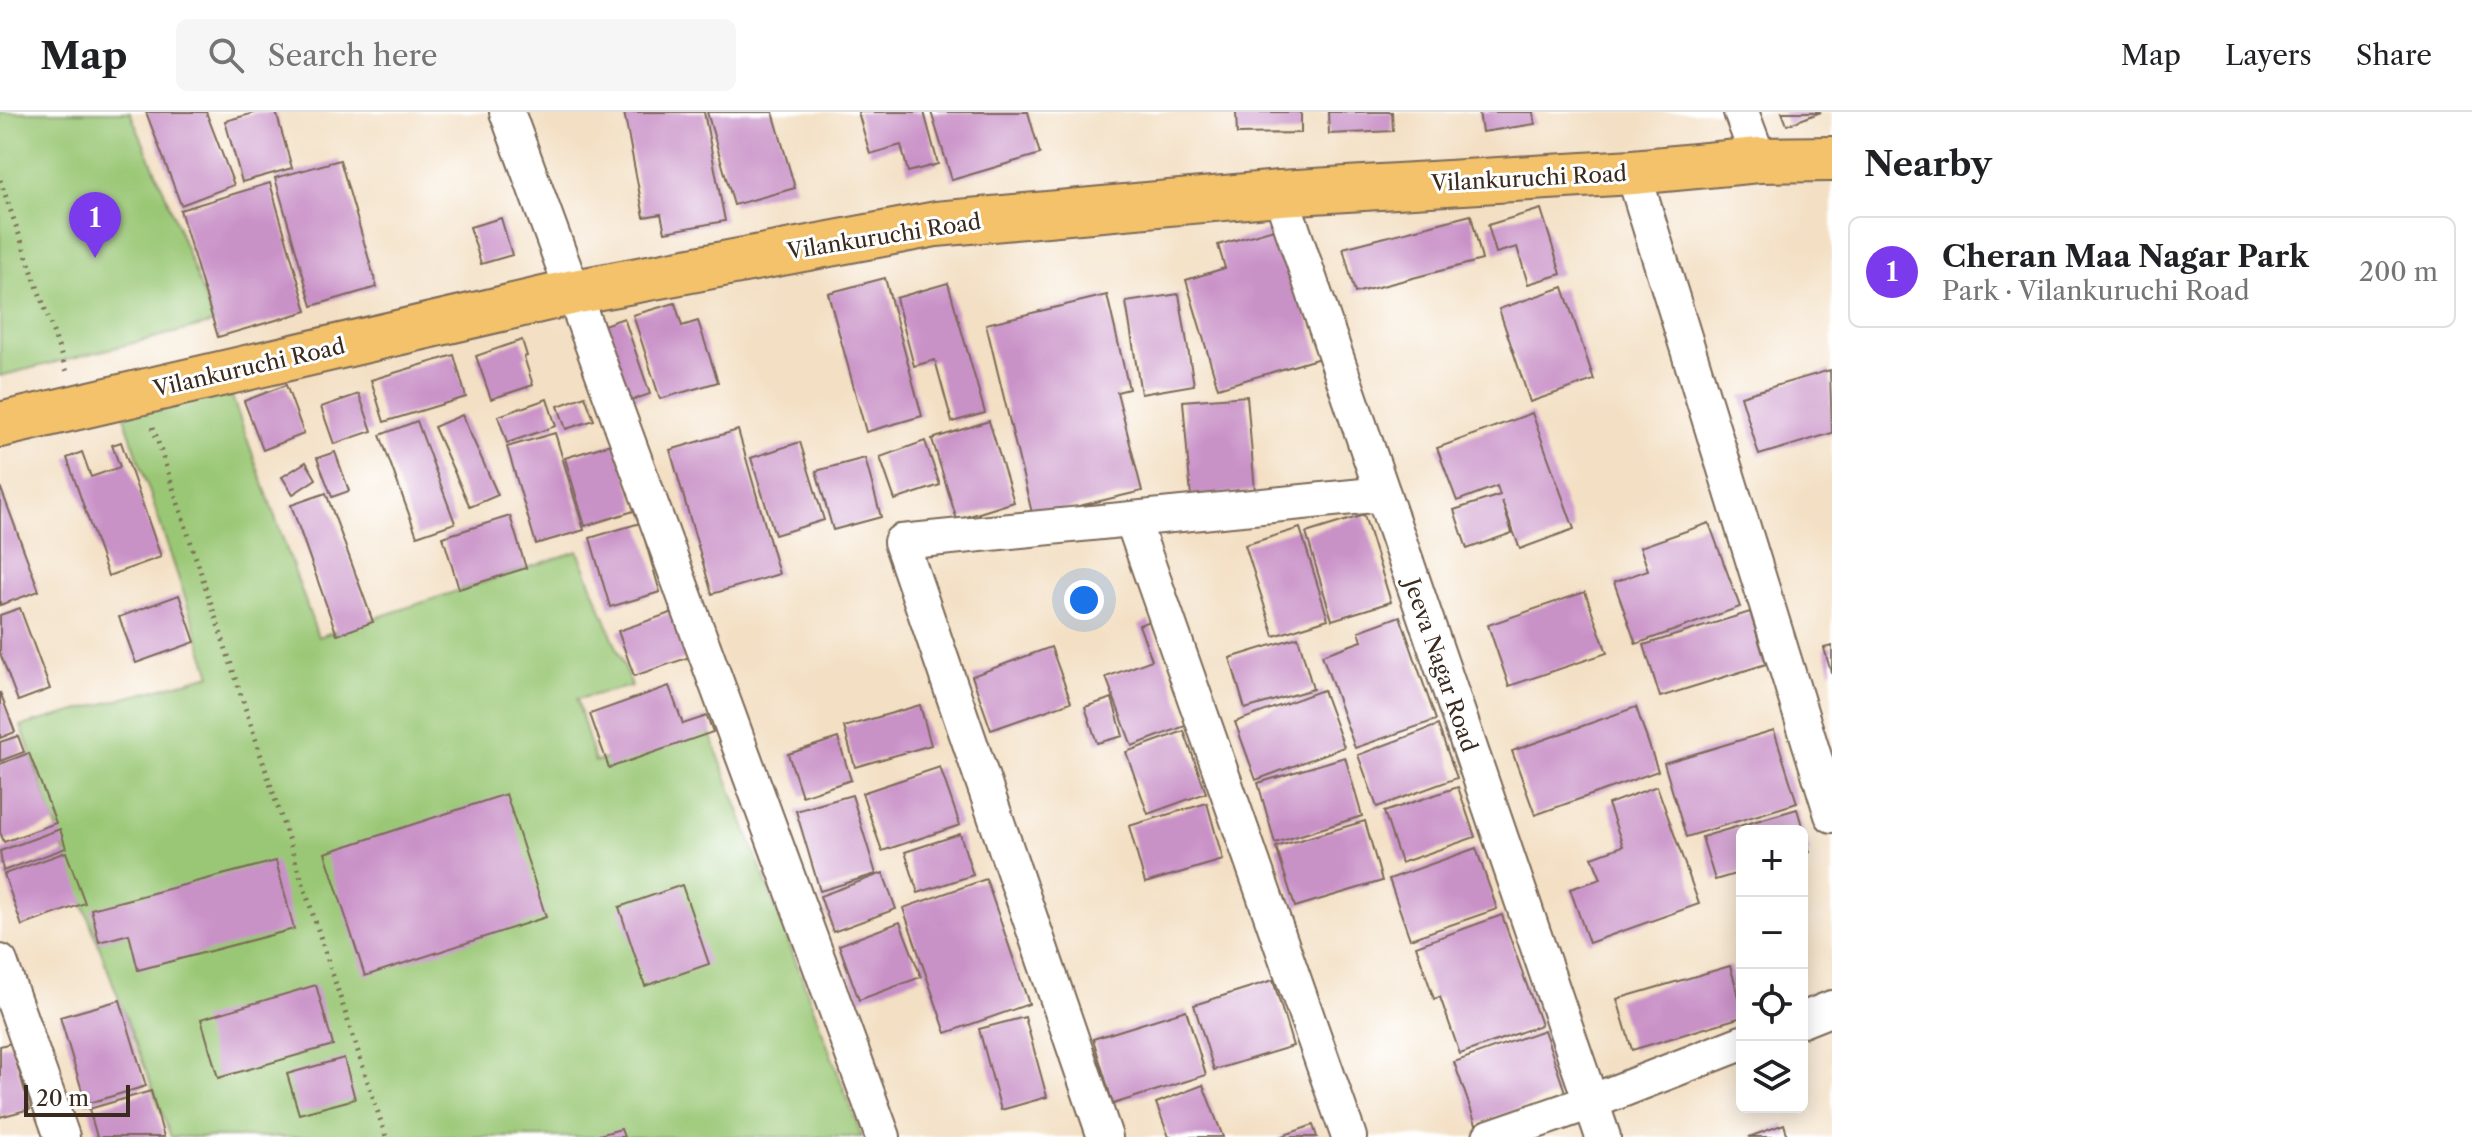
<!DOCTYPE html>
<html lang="en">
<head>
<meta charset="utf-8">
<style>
  body { margin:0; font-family:"Libre Caslon Text",serif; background:#f6f6f6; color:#202124 }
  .controls { position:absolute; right:24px; bottom:24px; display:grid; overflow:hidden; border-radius:12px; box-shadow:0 4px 20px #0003 }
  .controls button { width:72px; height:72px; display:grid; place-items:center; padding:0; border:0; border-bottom:2px solid #e0e0e0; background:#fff; color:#202124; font:40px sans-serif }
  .scale { position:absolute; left:24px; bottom:20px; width:106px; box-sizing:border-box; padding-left:8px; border:4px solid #3b2a1e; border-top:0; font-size:22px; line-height:28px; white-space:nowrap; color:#3b2a1e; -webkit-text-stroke:6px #fff; paint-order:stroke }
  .you { position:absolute; left:1084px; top:488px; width:28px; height:28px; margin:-20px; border:6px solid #fff; border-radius:50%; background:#1a73e8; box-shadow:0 0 0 12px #1a73e833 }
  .badge { display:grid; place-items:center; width:52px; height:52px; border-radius:50%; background:#7c3aed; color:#fff; font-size:26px; font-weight:700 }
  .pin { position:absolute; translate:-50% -66px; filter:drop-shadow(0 2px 4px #0008) }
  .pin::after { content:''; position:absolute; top:42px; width:28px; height:24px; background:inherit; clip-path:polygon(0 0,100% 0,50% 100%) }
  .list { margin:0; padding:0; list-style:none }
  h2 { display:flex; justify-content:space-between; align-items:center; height:104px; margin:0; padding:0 32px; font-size:34px }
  h2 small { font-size:26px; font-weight:400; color:#757577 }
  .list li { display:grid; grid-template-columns:52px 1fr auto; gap:24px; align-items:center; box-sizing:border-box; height:112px; margin:0 16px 16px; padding:0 16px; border:2px solid #e0e0e0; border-radius:12px }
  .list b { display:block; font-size:30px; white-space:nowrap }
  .list p { margin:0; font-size:26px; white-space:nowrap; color:#757577 }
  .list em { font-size:26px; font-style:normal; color:#757577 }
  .icon { flex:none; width:44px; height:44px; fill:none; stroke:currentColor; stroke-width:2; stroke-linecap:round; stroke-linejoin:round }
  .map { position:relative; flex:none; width:1832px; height:1025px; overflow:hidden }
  header { display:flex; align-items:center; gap:48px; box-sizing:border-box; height:112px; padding:0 40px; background:#fff; border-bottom:2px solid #e0e0e0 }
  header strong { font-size:38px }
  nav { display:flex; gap:44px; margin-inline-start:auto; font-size:28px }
  .search { width:560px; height:72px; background:#f6f6f6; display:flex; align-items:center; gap:20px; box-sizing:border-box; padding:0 28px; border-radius:12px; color:#757577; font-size:30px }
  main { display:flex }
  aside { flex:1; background:#fff }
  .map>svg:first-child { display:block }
  .green { fill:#9ac775; stroke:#6a784a; stroke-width:2 }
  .building { fill:#c992c7 }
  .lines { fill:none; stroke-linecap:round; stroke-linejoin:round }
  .minor-casing { stroke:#7b6958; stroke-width:38 }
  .major-casing { stroke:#7b6958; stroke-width:48 }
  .path { stroke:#7b6958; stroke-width:5; stroke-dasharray:2 6; stroke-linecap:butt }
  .minor { stroke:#fff; stroke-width:34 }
  .major { stroke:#f3c26a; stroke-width:44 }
  .labels { text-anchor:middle; stroke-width:6; stroke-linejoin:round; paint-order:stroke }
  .street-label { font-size:22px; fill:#3b2a1e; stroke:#fff }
</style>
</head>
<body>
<header>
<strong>Map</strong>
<div class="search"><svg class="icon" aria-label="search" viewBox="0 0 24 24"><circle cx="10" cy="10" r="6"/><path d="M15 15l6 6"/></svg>Search here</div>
<nav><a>Map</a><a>Layers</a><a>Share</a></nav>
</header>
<main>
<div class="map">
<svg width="1832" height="1025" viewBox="0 0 1832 1025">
  <rect width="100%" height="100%" fill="#fff"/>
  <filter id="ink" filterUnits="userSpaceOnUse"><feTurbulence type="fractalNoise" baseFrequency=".0125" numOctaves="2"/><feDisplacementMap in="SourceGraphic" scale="16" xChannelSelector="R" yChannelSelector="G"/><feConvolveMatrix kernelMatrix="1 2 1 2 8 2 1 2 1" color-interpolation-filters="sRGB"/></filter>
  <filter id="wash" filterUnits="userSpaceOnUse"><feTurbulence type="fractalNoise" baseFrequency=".006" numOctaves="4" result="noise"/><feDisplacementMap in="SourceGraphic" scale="32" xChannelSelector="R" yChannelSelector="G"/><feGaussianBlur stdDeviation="1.8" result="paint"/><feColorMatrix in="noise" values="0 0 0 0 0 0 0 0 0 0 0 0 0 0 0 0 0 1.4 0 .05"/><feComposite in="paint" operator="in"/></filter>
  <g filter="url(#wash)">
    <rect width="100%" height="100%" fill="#f3dfc3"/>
    <g class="green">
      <path d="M0,0H130L165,81L214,211L0,264Z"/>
      <path d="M230,279L318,525L578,439L632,574L577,587L595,650L709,619L862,1025H171L82,789L21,614L211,563L124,304Z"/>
    </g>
    <g id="blocks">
      <g class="building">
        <path d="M146,0H206L234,73L181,93Z"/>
        <path d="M258,0H276L292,56L242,70L225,9Z"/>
        <path d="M624,0H704L725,109L665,120L661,102L644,105Z"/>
        <path d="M707,0H773L795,76L734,93Z"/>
        <path d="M858,0H924L938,52L908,60L901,33L870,42Z"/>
        <path d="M931,0H1028L1040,42L952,68Z"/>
        <path d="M1236,0H1301V21L1237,22Z"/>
        <path d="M1328,0H1392L1393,19L1329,22Z"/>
        <path d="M1479,0H1533L1535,12L1482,20Z"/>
        <path d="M1782,0H1821L1787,13Z"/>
        <path d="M340,48L377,175L312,194L275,66Z"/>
        <path d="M270,71L307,199L218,225L180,98Z"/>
        <path d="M1541,97L1561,162L1528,172L1517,135L1496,141L1488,113Z"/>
        <path d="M1471,103L1482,148L1355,181L1343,136Z"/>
        <path d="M501,106L512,143L481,152L470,115Z"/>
        <path d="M1281,115L1320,246L1218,276L1186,168L1225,156L1218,133Z"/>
        <path d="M885,166L922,304L866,320L828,181Z"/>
        <path d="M948,171L985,301L952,310L935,248L914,254L896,186Z"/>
        <path d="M1563,175L1594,268L1530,290L1499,197Z"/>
        <path d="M1179,182L1194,273L1141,282L1126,190Z"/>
        <path d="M1107,183L1129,277L1117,280L1142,379L1033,405L986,212Z"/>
        <path d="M675,191L682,214L698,209L718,270L660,287L633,203Z"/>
        <path d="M624,206L650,282L624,291L598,215Z"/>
        <path d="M522,228L527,244L524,245L533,273L491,287L476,244Z"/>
        <path d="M454,243L466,285L384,310L371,268Z"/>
        <path d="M1830,258L1832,321L1759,343L1741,284Z"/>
        <path d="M286,273L304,322L263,338L244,289Z"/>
        <path d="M359,282L372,319L334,332L321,295Z"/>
        <path d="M585,284L594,308L566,317L558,294Z"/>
        <path d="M1247,284L1255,379L1191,385L1183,289Z"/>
        <path d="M547,287L556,314L507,331L498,304Z"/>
        <path d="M1532,301L1574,417L1520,437L1502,389L1512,421L1467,437L1454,398L1500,383L1497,374L1457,389L1437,336Z"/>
        <path d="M462,303L498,383L470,395L434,315Z"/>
        <path d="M417,309L455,411L417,424L380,323Z"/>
        <path d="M989,309L1014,390L957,408L932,327Z"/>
        <path d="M738,318L779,462L712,482L670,338Z"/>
        <path d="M555,321L584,418L536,432L507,335Z"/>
        <path d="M925,329L940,373L895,388L880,345Z"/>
        <path d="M121,330L161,445L108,464L67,346L82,340L91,365L120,355L112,333Z"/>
        <path d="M617,330L637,398L585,414L565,346Z"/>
        <path d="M800,330L824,408L775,423L751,346Z"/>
        <path d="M335,340L349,379L332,385L317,346Z"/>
        <path d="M865,346L881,405L833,418L816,359Z"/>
        <path d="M306,350L316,367L293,382L282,365Z"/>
        <path d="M0,374L39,479L0,493Z"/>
        <path d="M326,381L373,510L337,523L291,393Z"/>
        <path d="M1364,403L1391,490L1332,508L1306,421Z"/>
        <path d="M510,404L526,456L459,477L443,425Z"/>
        <path d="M640,411L660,480L610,495L590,426Z"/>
        <path d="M1709,411L1740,495L1636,532L1614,470L1648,458L1640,435Z"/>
        <path d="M1300,416L1328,507L1274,524L1245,433Z"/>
        <path d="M1585,480L1607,541L1509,574L1488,513Z"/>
        <path d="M179,483L195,530L136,551L119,505Z"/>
        <path d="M20,496L50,577L18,589L0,541V503Z"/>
        <path d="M676,499L693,544L634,564L618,519Z"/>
        <path d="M1750,500L1766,552L1660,585L1644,533Z"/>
        <path d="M1400,504L1436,608L1355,636L1322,543L1362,529L1359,519Z"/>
        <path d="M1149,509L1188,613L1132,634L1106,565L1152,548L1139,513Z"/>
        <path d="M1298,525L1313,577L1245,597L1230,546Z"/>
        <path d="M1832,534V560H1831L1824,536Z"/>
        <path d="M1051,535L1071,590L991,618L972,564Z"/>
        <path d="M669,574L683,612L707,604L713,620L609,656L590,602Z"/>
        <path d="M1323,578L1344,635L1256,668L1235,610Z"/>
        <path d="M0,580L15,620L0,626Z"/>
        <path d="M1112,586L1123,624L1097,631L1085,595Z"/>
        <path d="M920,593L931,633L855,655L844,615Z"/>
        <path d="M1636,595L1658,659L1535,703L1512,639Z"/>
        <path d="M1438,613L1457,666L1377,695L1358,643Z"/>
        <path d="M1774,618L1797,691L1686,725L1664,651Z"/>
        <path d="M1184,619L1206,681L1148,702L1126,640Z"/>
        <path d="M18,624L24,640L0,649V630Z"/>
        <path d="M838,626L851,668L802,684L788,642Z"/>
        <path d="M29,641L56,711L4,730L0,720V652Z"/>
        <path d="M1345,645L1362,704L1275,731L1258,671Z"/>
        <path d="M940,655L960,713L882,739L862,681Z"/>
        <path d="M1657,674L1699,792L1589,831L1570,777L1601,767L1592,745L1623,734L1608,692Z"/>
        <path d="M1458,675L1475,725L1401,751L1384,700Z"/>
        <path d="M506,682L546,805L365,864L325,741Z"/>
        <path d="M852,683L876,762L820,779L796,699Z"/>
        <path d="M1207,691L1223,748L1145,771L1129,714Z"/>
        <path d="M1797,697L1810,740L1802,742V719H1742V760L1715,768L1702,725Z"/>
        <path d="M1365,709L1382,769L1295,795L1276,735Z"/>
        <path d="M60,717L66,736L3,759L0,739Z"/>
        <path d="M960,722L973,763L918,781L905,740Z"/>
        <path d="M1476,736L1497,797L1410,827L1389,767Z"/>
        <path d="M66,740L85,791L22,814L4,762Z"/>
        <path d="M276,749L294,817L138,858L129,822L99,830L91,797Z"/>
        <path d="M883,761L896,797L833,820L820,784Z"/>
        <path d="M986,767L1029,892L946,921L903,796Z"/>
        <path d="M682,773L709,852L645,874L619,795Z"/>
        <path d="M1502,803L1541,913L1460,942L1440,885L1434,887L1416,834Z"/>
        <path d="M900,810L921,865L859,888L839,833Z"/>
        <path d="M1730,854L1742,895V905L1632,938L1617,887Z"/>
        <path d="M1273,868L1293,934L1214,958L1194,893Z"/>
        <path d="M316,873L333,933L218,966L201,907Z"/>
        <path d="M120,888L146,974L86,992L60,905Z"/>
        <path d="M1186,898L1206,963L1113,992L1093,927Z"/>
        <path d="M1025,905L1047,985L1001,998L979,917Z"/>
        <path d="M1544,918L1565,980L1476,1012L1454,950Z"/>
        <path d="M11,931L30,997L0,1005V934Z"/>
        <path d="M344,946L355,987L299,1002L287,962Z"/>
        <path d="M1203,973L1223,1025H1169L1156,991Z"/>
        <path d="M151,979L164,1025H97L89,997Z"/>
        <path d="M1784,1012L1788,1025H1749Z"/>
        <path d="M1313,1013L1317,1025H1279Z"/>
        <path d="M621,1017L624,1025H595V1024Z"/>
      </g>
    </g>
  </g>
  <g filter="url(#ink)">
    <use href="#blocks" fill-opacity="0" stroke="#7b6958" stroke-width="2"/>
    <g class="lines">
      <defs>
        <g id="minor">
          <path d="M507,0L883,1025"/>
          <path d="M1741,0L1759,48"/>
          <path d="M1633,60L1832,703"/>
          <path d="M1280,81L1603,1025"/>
          <path d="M1132,407L1349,1025"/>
          <path d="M0,850L62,1025"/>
          <path d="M1802,908L1832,896"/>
          <path d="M1105,1025L901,430L1383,382"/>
          <path d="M1490,1025L1591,990L1742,931"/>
        </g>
        <path id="major" d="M0,313L574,180L936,112L1280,81L1633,60L1759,48L1832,47"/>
      </defs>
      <use href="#minor" class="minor-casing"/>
      <use href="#major" class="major-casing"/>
      <g class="path">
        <path d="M0,68L67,260"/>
        <path d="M153,315L386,1025"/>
      </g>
      <use href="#minor" class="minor"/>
      <use href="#major" class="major"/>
    </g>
  </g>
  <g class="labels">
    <g class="street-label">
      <text transform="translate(1529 66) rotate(-3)" y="8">Vilankuruchi Road</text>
      <text transform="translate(884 124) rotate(-9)" y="8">Vilankuruchi Road</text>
      <text transform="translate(249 255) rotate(-13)" y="8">Vilankuruchi Road</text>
      <text transform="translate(1441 553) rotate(71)" y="8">Jeeva Nagar Road</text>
    </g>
  </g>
</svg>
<div class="controls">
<button>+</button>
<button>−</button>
<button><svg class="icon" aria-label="locate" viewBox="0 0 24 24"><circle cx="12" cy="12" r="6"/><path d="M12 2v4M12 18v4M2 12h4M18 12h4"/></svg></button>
<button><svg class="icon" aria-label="layers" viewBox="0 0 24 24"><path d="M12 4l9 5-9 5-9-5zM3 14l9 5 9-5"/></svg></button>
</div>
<div class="scale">20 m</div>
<div class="you"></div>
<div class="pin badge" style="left:95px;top:146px">1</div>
</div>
<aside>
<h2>Nearby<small></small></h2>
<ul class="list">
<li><span class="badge">1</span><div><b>Cheran Maa Nagar Park</b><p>Park · Vilankuruchi Road</p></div><em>200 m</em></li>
</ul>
</aside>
</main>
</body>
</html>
